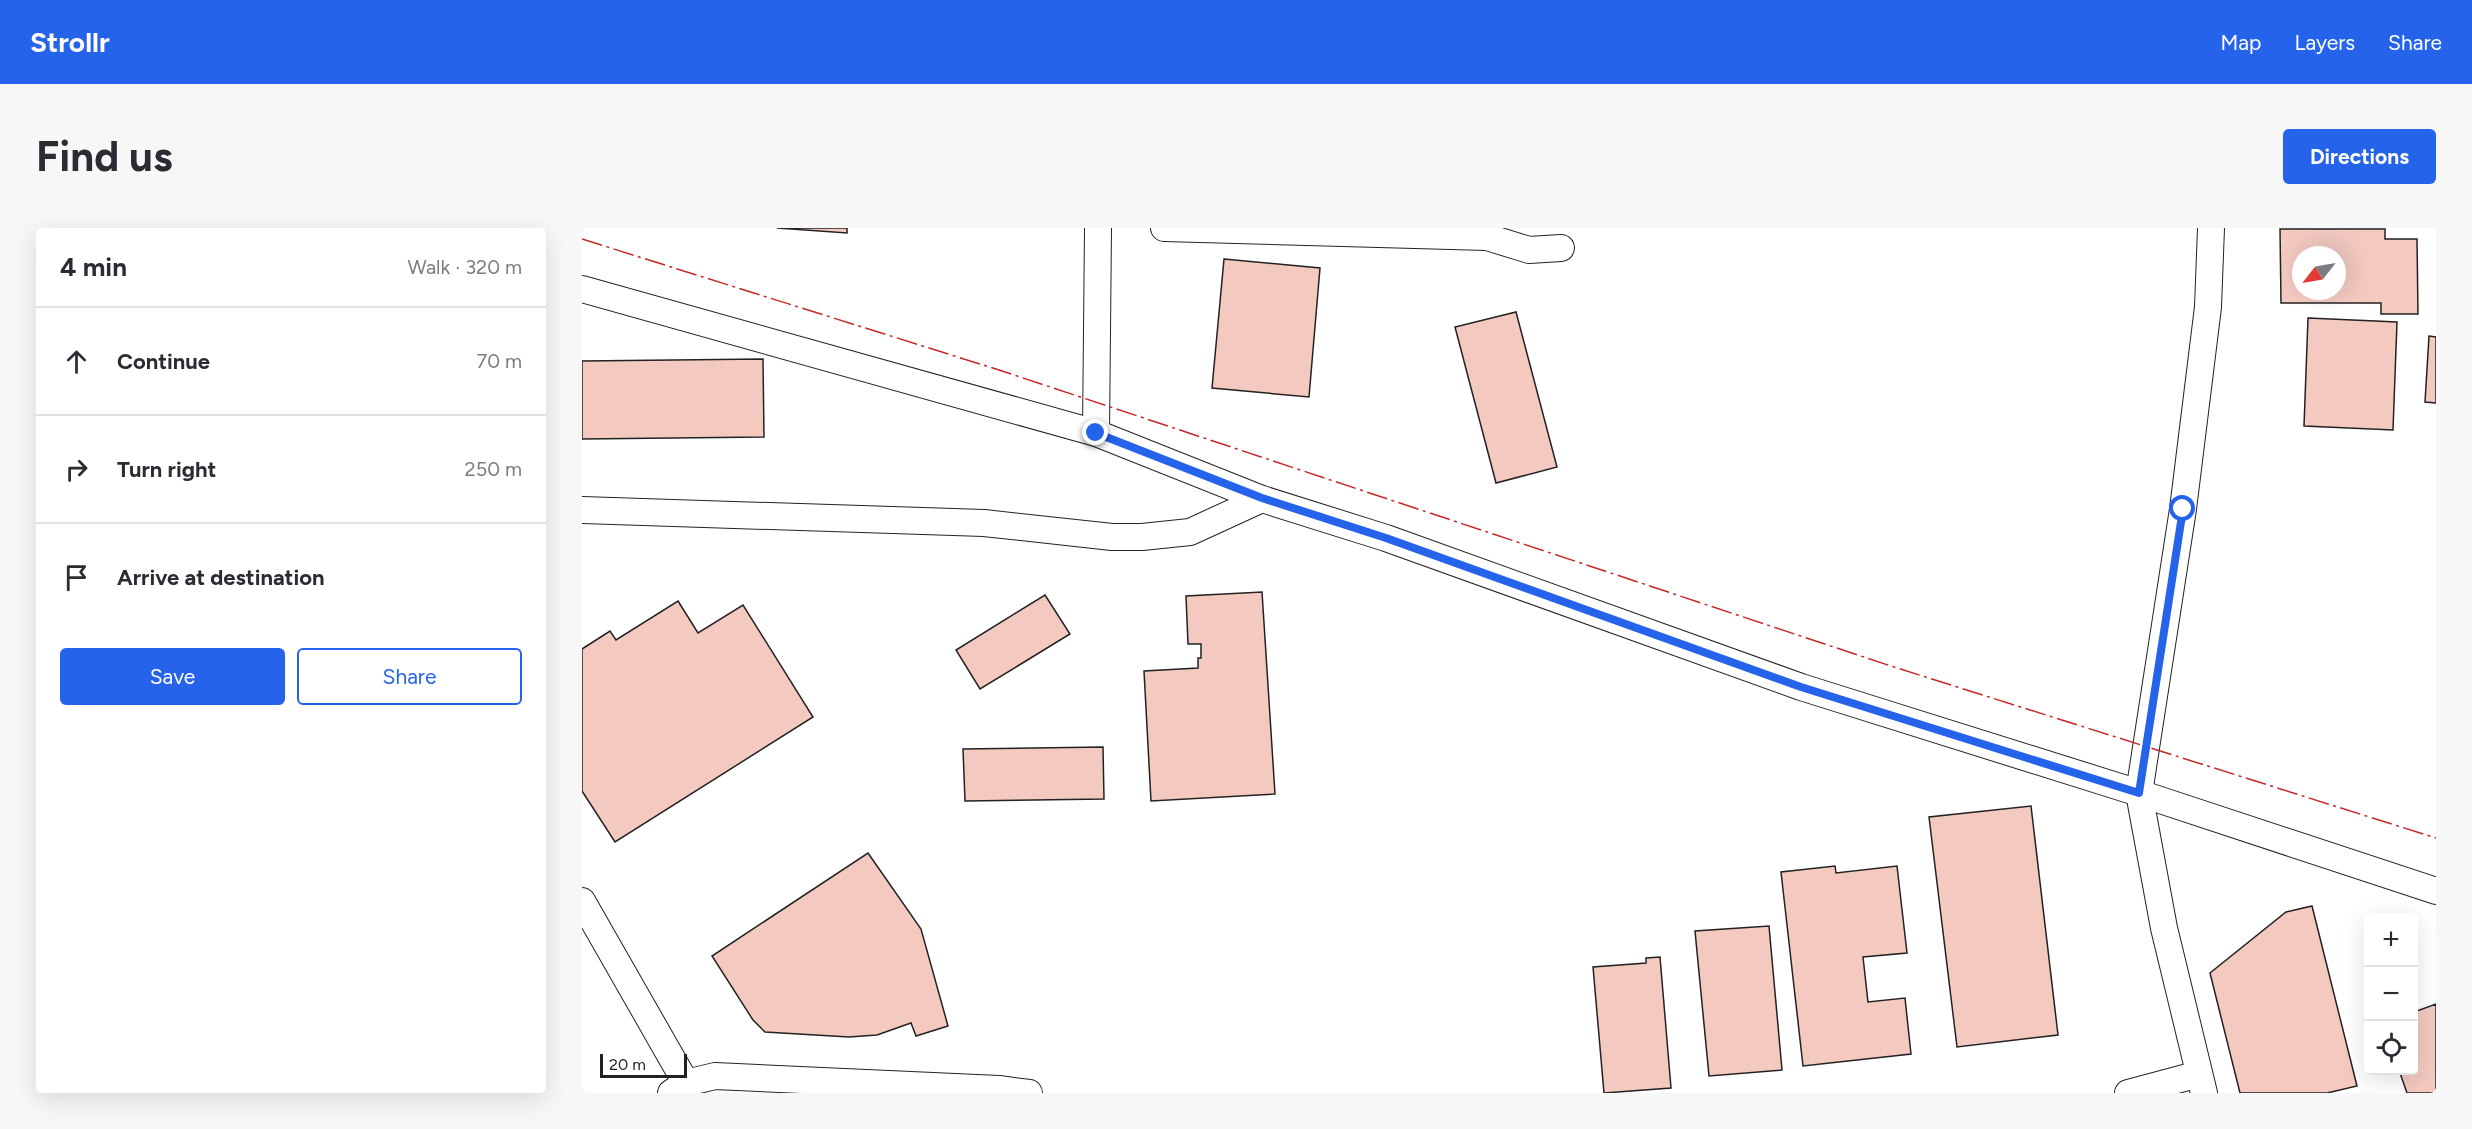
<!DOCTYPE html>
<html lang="en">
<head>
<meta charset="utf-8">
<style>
  body { margin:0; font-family:Figtree,sans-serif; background:#f7f7f7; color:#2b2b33 }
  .controls { position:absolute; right:18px; bottom:18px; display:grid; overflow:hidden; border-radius:6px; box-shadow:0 6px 24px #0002 }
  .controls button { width:54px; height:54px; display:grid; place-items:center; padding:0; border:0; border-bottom:2px solid #e1e1e2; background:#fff; color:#2b2b33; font:30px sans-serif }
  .compass { position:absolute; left:1710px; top:18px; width:54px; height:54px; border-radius:50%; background:#fff; box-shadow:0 6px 24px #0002; rotate:239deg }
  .scale { position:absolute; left:18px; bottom:15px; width:87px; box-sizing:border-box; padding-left:6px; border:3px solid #222; border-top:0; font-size:16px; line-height:21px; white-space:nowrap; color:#222; -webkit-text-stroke:4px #fff; paint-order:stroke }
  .stop { position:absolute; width:18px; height:18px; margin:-14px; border:4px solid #2563eb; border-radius:50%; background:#fff }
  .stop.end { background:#2563eb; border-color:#fff; box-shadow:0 2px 6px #0008 }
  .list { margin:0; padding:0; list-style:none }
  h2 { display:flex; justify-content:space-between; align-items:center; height:78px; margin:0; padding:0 24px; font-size:26px }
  h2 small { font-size:20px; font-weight:400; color:#7c7c81 }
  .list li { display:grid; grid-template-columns:39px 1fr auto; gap:18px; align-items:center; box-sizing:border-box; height:108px; padding:0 24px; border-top:2px solid #e1e1e2 }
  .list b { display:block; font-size:22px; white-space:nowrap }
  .list em { font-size:20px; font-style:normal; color:#7c7c81 }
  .actions { display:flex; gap:12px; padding:18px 24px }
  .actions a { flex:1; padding:14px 0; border:2px solid #2563eb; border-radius:6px; text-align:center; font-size:21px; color:#2563eb }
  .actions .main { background:#2563eb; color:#fff }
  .icon { flex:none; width:33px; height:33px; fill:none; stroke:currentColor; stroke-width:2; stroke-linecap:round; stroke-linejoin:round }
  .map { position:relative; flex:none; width:1854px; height:865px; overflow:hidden; border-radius:6px }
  header { display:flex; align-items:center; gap:36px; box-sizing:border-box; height:84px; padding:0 30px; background:#2563eb; color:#fff }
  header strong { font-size:28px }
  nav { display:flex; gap:33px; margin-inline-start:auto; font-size:21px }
  .intro { display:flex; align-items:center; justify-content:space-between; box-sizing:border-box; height:144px; padding:0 36px }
  h1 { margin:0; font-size:42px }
  .button { padding:15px 27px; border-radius:6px; background:#2563eb; color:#fff; font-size:21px; font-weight:700 }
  main { display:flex; gap:36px; padding:0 36px }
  aside { flex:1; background:#fff; border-radius:6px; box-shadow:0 6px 24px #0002 }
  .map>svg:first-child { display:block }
  .building { fill:#f3c9c0; stroke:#222; stroke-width:1.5; fill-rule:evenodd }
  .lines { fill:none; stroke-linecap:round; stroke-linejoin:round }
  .street-casing { stroke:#222; stroke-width:28 }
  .street { stroke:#fff; stroke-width:26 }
  .power { stroke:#c62828; stroke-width:1.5; stroke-dasharray:21 4.5 3 4.5; stroke-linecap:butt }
  .route { stroke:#2563eb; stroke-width:8 }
</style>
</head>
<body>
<header>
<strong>Strollr</strong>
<nav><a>Map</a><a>Layers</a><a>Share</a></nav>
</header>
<div class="intro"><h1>Find us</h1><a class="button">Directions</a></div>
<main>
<aside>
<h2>4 min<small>Walk · 320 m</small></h2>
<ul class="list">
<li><svg class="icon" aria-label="ahead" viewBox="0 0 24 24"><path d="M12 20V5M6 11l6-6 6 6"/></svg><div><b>Continue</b></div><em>70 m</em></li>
<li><svg class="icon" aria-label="right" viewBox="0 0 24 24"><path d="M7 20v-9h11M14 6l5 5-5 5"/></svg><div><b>Turn right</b></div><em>250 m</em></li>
<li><svg class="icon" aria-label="arrive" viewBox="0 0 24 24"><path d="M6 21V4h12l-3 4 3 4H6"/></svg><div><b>Arrive at destination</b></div></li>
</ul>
<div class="actions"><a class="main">Save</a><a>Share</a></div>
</aside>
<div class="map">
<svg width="1854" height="865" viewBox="0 0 1854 865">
  <rect width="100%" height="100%" fill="#fff"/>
  <g class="building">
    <path d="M195,0H265V5Z"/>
    <path d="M1698,1H1803V11H1835L1836,86H1799V75H1699ZM1719,27H1755V63H1719Z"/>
    <path d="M642,31L738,40L727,169L630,160Z"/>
    <path d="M934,84L975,239L914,255L873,99Z"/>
    <path d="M1726,90L1815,94L1811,202L1722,198Z"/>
    <path d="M1847,108L1854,109V175L1843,174Z"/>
    <path d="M181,131L182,209L0,211V133Z"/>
    <path d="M680,364L693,566L569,573L562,443L616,440V430H619V416H606L604,368Z"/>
    <path d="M463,367L488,406L398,461L374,422Z"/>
    <path d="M96,373L116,405L161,377L231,489L33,614L0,563V421L28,403L34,412Z"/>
    <path d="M521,519L522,571L383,573L381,521Z"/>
    <path d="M1449,578L1476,807L1375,819L1347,589Z"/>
    <path d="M286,625L339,701L366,798L334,808L329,795L295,807L267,809L183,804L171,792L130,728Z"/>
    <path d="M1253,638L1254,645L1315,638L1325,725L1281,729L1286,774L1323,770L1329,826L1221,838L1199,644Z"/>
    <path d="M1730,678L1775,858L1745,865H1658L1628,745L1704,684Z"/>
    <path d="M1187,698L1200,842L1127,848L1113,703Z"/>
    <path d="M1078,729L1089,860L1022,865L1011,739L1064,735V730Z"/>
    <path d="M1854,776V865H1825L1818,845L1814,846L1813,842H1832V784Z"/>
  </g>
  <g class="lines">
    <defs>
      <g id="street">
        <path d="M582,0L905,9L947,22L979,20"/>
        <path d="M0,61L514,205L680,271L804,310L1219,459L1557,565L1854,663"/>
        <path d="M514,205L516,0"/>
        <path d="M0,282L402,295L530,309H560L608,304L680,271"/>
        <path d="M0,673L104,855L89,865"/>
        <path d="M104,855L133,848L417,861L447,865"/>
        <path d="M1546,865L1617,846"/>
        <path d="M1622,865L1582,700L1557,565L1601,281L1626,79L1629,0"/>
      </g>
    </defs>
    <use href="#street" class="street-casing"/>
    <use href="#street" class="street"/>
    <path class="power" d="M0,11L417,142L1315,440L1854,610"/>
  </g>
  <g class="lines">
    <path class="route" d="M514,205L680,270L804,310L1219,459L1557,565L1601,281"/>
  </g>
</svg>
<div class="controls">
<button>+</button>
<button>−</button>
<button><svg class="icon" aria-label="locate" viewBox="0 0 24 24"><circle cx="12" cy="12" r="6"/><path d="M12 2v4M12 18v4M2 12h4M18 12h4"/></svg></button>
</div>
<svg class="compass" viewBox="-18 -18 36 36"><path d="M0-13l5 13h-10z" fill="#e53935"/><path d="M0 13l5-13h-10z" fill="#7c7c81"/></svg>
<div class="scale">20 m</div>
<div class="stop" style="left:1601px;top:281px"></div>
<div class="stop end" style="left:514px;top:205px"></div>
</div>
</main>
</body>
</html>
